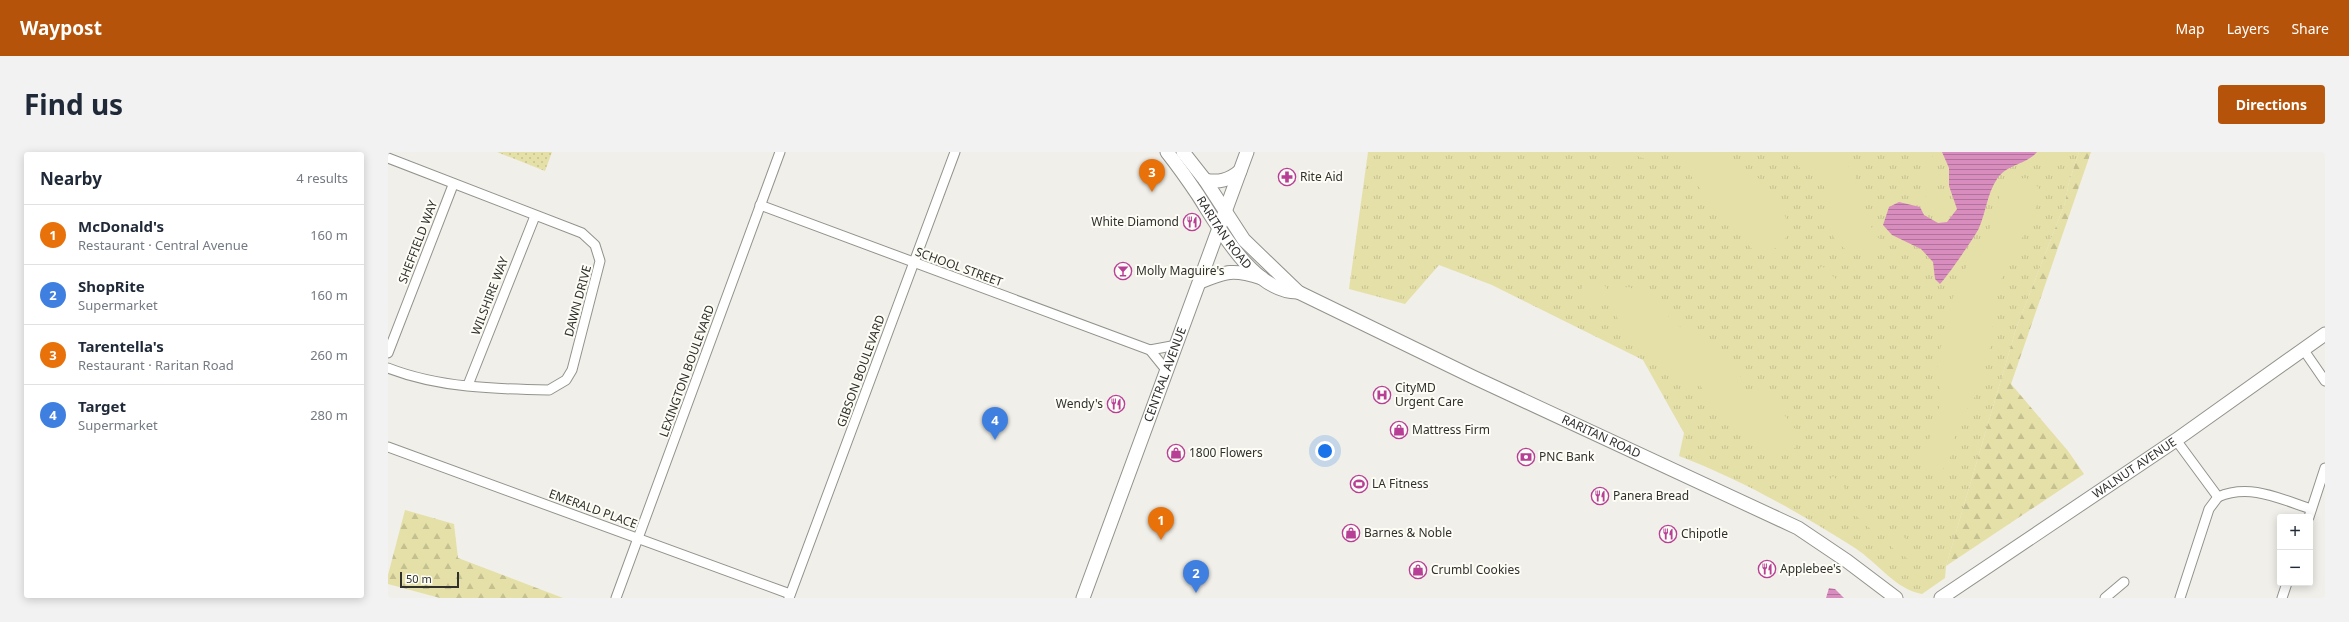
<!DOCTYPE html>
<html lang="en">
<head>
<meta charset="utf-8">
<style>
  body { margin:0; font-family:"Noto Sans",sans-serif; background:#f2f2f3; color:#1f2937 }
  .controls { position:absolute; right:12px; bottom:12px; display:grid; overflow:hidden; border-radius:4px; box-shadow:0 2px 10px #0003 }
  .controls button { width:36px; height:36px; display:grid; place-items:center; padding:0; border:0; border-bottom:1px solid #e0e1e3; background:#fff; color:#1f2937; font:20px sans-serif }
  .scale { position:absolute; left:12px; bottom:10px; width:59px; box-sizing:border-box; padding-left:4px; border:2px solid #30302d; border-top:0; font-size:11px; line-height:14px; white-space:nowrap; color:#30302d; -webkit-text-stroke:3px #fdfdf6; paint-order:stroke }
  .you { position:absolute; left:937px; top:299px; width:14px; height:14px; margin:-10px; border:3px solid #fff; border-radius:50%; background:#1a73e8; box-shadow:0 0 0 6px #1a73e833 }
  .badge { display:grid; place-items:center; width:26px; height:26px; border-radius:50%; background:#b45309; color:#fff; font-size:13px; font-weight:700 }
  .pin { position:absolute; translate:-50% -33px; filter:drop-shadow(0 1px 2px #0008) }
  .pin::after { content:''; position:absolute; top:21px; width:14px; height:12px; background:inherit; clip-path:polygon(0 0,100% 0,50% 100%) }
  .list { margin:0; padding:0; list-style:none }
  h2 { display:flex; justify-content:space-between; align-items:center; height:52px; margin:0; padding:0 16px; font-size:17px }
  h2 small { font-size:13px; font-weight:400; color:#747a83 }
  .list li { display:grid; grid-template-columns:26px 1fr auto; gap:12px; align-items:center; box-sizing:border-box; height:60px; padding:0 16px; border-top:1px solid #e0e1e3 }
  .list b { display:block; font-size:15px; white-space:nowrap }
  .list p { margin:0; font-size:13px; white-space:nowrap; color:#747a83 }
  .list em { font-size:13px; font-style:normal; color:#747a83 }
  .map { position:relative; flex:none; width:1937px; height:446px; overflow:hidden; border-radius:4px }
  header { display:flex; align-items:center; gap:24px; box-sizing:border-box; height:56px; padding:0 20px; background:#b45309; color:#fff }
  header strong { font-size:19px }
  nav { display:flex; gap:22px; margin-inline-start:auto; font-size:14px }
  .intro { display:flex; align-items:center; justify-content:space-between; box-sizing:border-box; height:96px; padding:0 24px }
  h1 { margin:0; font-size:28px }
  .button { padding:10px 18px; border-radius:4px; background:#b45309; color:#fff; font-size:14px; font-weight:700 }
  main { display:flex; gap:24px; padding:0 24px }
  aside { flex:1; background:#fff; border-radius:4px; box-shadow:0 2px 10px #0003 }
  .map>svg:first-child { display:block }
  .grass { fill:url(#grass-tufts) }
  .forest { fill:url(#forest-firs) }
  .park { fill:url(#park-dots) }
  .garden { fill:#e5e0a7 }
  .water { fill:url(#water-rules) }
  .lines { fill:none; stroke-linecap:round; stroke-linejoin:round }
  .street-casing { stroke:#93938d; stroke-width:11 }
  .secondary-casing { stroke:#93938d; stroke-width:15 }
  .street { stroke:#fff; stroke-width:9 }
  .secondary { stroke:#fff; stroke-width:13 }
  .labels { text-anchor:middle; stroke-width:4; stroke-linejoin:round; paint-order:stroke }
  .poi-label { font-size:12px; fill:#30302d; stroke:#fdfdf6; text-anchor:start }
  .street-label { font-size:12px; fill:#30302d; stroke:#fdfdf6 }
</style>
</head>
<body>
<header>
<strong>Waypost</strong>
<nav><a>Map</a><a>Layers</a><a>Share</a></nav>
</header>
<div class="intro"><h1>Find us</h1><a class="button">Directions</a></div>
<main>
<aside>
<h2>Nearby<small>4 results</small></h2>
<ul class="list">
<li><span class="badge" style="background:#e8710a">1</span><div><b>McDonald's</b><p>Restaurant · Central Avenue</p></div><em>160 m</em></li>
<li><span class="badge" style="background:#3f7fe0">2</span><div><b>ShopRite</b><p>Supermarket</p></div><em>160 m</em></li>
<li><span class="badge" style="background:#e8710a">3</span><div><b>Tarentella's</b><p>Restaurant · Raritan Road</p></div><em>260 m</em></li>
<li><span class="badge" style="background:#3f7fe0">4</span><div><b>Target</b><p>Supermarket</p></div><em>280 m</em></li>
</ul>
</aside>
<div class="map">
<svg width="1937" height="446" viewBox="0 0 1937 446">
  <defs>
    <pattern id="grass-tufts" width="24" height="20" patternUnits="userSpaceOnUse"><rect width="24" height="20" fill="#e5e0a7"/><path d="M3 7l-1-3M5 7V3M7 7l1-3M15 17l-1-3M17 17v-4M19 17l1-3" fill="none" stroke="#c5c090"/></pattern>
    <pattern id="forest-firs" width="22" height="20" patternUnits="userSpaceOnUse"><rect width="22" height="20" fill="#e5e0a7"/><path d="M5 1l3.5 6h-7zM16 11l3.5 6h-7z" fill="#c5c090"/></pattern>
    <pattern id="park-dots" width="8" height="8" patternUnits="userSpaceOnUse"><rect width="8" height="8" fill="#e5e0a7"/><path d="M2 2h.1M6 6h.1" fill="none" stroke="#c5c090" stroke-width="1.8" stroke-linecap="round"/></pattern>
    <pattern id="water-rules" width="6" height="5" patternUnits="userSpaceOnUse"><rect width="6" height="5" fill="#d98dbf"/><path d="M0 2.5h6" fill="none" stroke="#b0749c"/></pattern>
  </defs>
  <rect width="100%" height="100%" fill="#f0efe9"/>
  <path class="grass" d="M980,0H1691L1681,30L1677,51L1628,177L1558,414L1557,426L1534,442C1507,437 1490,411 1467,396C1412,361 1352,327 1291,304L1296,281L1255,208L1104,133L1051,113L1017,152L961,137Z"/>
  <g class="forest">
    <path d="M1691,0H1703L1623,232L1680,299L1696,322L1558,414L1628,177L1677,51L1681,30Z"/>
    <path d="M17,358L66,372L70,406L175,446H52L0,432V423Z"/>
  </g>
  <path class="park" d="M109,0H164L157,19Z"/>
  <g class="garden">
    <path d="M1212,0H1243L1226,14L1212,10L1209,7Z"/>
    <path d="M1246,0H1267L1261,8L1251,5Z"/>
    <path d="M1293,0H1332C1338,18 1356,15 1369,25C1381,34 1402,64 1400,80C1399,84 1396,88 1395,92C1386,99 1375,100 1364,97L1310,34L1301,21Z"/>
    <path d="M1403,0H1446L1463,17L1467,24L1482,73L1492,88L1487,91L1484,97C1479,97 1474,101 1469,100C1434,97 1439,49 1435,25L1428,19L1414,18L1407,11Z"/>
    <path d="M1526,0H1543L1548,19V34L1531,31L1533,14Z"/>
    <path d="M1659,0H1669L1662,15L1654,11Z"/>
    <path d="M1638,26L1647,31L1651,37L1649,53L1626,104L1609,135L1601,203L1586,247L1570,271L1561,311L1555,317V321L1546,316L1536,318L1534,321L1535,307L1552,253V225L1548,207L1556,187L1565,145L1582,106L1601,79L1612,43L1621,30L1626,27Z"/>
    <path d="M1538,41L1556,44L1559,54L1556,58C1548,59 1541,55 1537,49Z"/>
    <path d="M1434,114L1450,129L1442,137L1426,122Z"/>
    <path d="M1213,128L1219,137L1241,135L1263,145L1272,153L1285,171L1313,185L1340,208L1355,228L1357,240C1363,241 1368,237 1375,241C1381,244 1409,277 1411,283C1412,292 1405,299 1398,302L1384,299L1326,255L1312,233L1291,224L1272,207L1242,186L1234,177L1226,158L1220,151L1194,147L1192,142L1196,129L1204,134Z"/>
    <path d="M1445,324L1457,336L1450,344L1437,332Z"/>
    <path d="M1472,349L1498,374L1490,384L1463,359Z"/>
    <path d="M1506,376L1519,388L1509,400L1496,388Z"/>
    <path d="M1520,392L1531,401L1523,410L1513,401Z"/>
  </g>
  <g class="water">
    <path d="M1554,0H1649C1638,13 1619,12 1609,27C1599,42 1598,60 1591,76C1589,82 1556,129 1552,132L1547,127L1545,110L1533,97L1504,83L1495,73L1501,55L1511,50L1532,55L1536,63L1550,71L1559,70L1569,57L1561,34V16Z"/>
    <path d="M1441,436L1447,437L1456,446H1438Z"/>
  </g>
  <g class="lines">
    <defs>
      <g id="street">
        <path d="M0,6L194,81L207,93L212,109L184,218L178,228L161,238C108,237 51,236 0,216"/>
        <path d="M372,53L762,198L779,219"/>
        <path d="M1915,197L1937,229"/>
        <path d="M762,198L789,193"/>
        <path d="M0,201L65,33"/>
        <path d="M80,233L147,64"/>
        <path d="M1788,288L1830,345"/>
        <path d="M0,295L402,442"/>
        <path d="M1830,345C1862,331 1892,347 1923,357"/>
        <path d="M1921,365L1937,316"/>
        <path d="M228,446L392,0"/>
        <path d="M401,446L567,0"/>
        <path d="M1717,446L1736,430"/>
        <path d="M1792,446L1821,357L1830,345"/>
        <path d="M1894,446L1899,431"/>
      </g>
      <g id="secondary">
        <path id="s1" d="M779,0C790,14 800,28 810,43C830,74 866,141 910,140"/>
        <path id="s2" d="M795,0L817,28L856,88L910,140L1085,225L1410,376L1459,409L1508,446"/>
        <path d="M817,28C831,31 841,28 852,19"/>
        <path d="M812,130C839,119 845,117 874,126"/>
        <path id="s3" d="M695,446L859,0"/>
        <path id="s4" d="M1553,446L1788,288L1937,182"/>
      </g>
    </defs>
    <use href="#street" class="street-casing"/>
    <use href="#secondary" class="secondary-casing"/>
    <use href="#street" class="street"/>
    <use href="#secondary" class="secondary"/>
  </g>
  <defs>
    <symbol id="pharmacy-ring" viewBox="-11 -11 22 22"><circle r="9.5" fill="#fdfdf6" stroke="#b74096" stroke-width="1.5"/><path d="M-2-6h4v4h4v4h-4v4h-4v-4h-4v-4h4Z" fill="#b74096"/></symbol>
    <symbol id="restaurant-ring" viewBox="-11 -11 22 22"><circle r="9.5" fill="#fdfdf6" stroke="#b74096" stroke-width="1.5"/><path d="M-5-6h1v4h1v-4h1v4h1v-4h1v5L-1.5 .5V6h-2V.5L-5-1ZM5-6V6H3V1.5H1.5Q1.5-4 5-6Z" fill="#b74096"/></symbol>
    <symbol id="bar-ring" viewBox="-11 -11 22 22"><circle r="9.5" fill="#fdfdf6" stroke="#b74096" stroke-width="1.5"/><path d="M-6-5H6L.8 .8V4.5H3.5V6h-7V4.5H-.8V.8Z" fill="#b74096"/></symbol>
    <symbol id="hospital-ring" viewBox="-11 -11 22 22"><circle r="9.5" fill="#fdfdf6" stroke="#b74096" stroke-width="1.5"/><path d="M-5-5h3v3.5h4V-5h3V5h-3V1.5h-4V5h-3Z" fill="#b74096"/></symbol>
    <symbol id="shop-ring" viewBox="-11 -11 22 22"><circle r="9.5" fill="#fdfdf6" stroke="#b74096" stroke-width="1.5"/><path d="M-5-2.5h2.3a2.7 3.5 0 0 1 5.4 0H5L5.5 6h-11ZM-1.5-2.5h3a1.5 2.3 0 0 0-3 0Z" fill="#b74096"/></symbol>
    <symbol id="bank-ring" viewBox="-11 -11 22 22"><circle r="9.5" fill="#fdfdf6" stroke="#b74096" stroke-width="1.5"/><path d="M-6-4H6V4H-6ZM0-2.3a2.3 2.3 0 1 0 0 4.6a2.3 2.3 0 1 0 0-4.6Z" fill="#b74096"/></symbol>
    <symbol id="stadium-ring" viewBox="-11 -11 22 22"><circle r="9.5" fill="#fdfdf6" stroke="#b74096" stroke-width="1.5"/><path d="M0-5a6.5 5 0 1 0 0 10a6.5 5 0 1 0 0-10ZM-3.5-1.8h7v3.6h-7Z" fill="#b74096"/></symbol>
  </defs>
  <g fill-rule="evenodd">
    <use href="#pharmacy-ring" x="889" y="15" width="20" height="20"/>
    <use href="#restaurant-ring" x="794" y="60" width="20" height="20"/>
    <use href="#bar-ring" x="725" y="109" width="20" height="20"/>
    <use href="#hospital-ring" x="984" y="233" width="20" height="20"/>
    <use href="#restaurant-ring" x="718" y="242" width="20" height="20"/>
    <use href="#shop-ring" x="1001" y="268" width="20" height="20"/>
    <use href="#shop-ring" x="778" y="291" width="20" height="20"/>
    <use href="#bank-ring" x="1128" y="295" width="20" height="20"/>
    <use href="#stadium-ring" x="961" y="322" width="20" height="20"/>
    <use href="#restaurant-ring" x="1202" y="334" width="20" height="20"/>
    <use href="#shop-ring" x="953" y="371" width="20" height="20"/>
    <use href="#restaurant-ring" x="1270" y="372" width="20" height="20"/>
    <use href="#restaurant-ring" x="1369" y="407" width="20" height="20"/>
    <use href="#shop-ring" x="1020" y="408" width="20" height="20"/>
  </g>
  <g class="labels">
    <g class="poi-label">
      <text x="912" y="29">Rite Aid</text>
      <text x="791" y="74" text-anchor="end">White Diamond</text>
      <text x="748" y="123">Molly Maguire's</text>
      <text x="1007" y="240">CityMD<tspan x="1007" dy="14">Urgent Care</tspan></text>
      <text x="715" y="256" text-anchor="end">Wendy's</text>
      <text x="1024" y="282">Mattress Firm</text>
      <text x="801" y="305">1800 Flowers</text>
      <text x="1151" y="309">PNC Bank</text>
      <text x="984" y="336">LA Fitness</text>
      <text x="1225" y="348">Panera Bread</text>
      <text x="976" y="385">Barnes &amp; Noble</text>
      <text x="1293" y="386">Chipotle</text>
      <text x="1392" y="421">Applebee's</text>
      <text x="1043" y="422">Crumbl Cookies</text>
    </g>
    <g class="street-label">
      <text dy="4" stroke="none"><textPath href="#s1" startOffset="99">RARITAN ROAD</textPath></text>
      <text transform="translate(30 90) rotate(-69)" y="4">SHEFFIELD WAY</text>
      <text transform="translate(571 115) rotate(20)" y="4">SCHOOL STREET</text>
      <text transform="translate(102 144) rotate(-69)" y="4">WILSHIRE WAY</text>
      <text transform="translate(190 149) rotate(-75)" y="4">DAWN DRIVE</text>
      <text transform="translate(299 219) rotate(-70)" y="4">LEXINGTON BOULEVARD</text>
      <text transform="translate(473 219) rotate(-70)" y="4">GIBSON BOULEVARD</text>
      <text dy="4" stroke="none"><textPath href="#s3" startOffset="238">CENTRAL AVENUE</textPath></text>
      <text dy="4" stroke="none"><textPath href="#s2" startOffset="518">RARITAN ROAD</textPath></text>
      <text dy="4" stroke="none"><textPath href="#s4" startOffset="233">WALNUT AVENUE</textPath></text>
      <text transform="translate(205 357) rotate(20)" y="4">EMERALD PLACE</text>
    </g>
  </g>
</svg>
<div class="controls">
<button>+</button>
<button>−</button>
</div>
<div class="scale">50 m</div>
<div class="you"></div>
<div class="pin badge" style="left:773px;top:388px;background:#e8710a">1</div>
<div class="pin badge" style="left:808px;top:441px;background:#3f7fe0">2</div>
<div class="pin badge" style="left:764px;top:40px;background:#e8710a">3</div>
<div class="pin badge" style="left:607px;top:288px;background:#3f7fe0">4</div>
</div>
</main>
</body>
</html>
